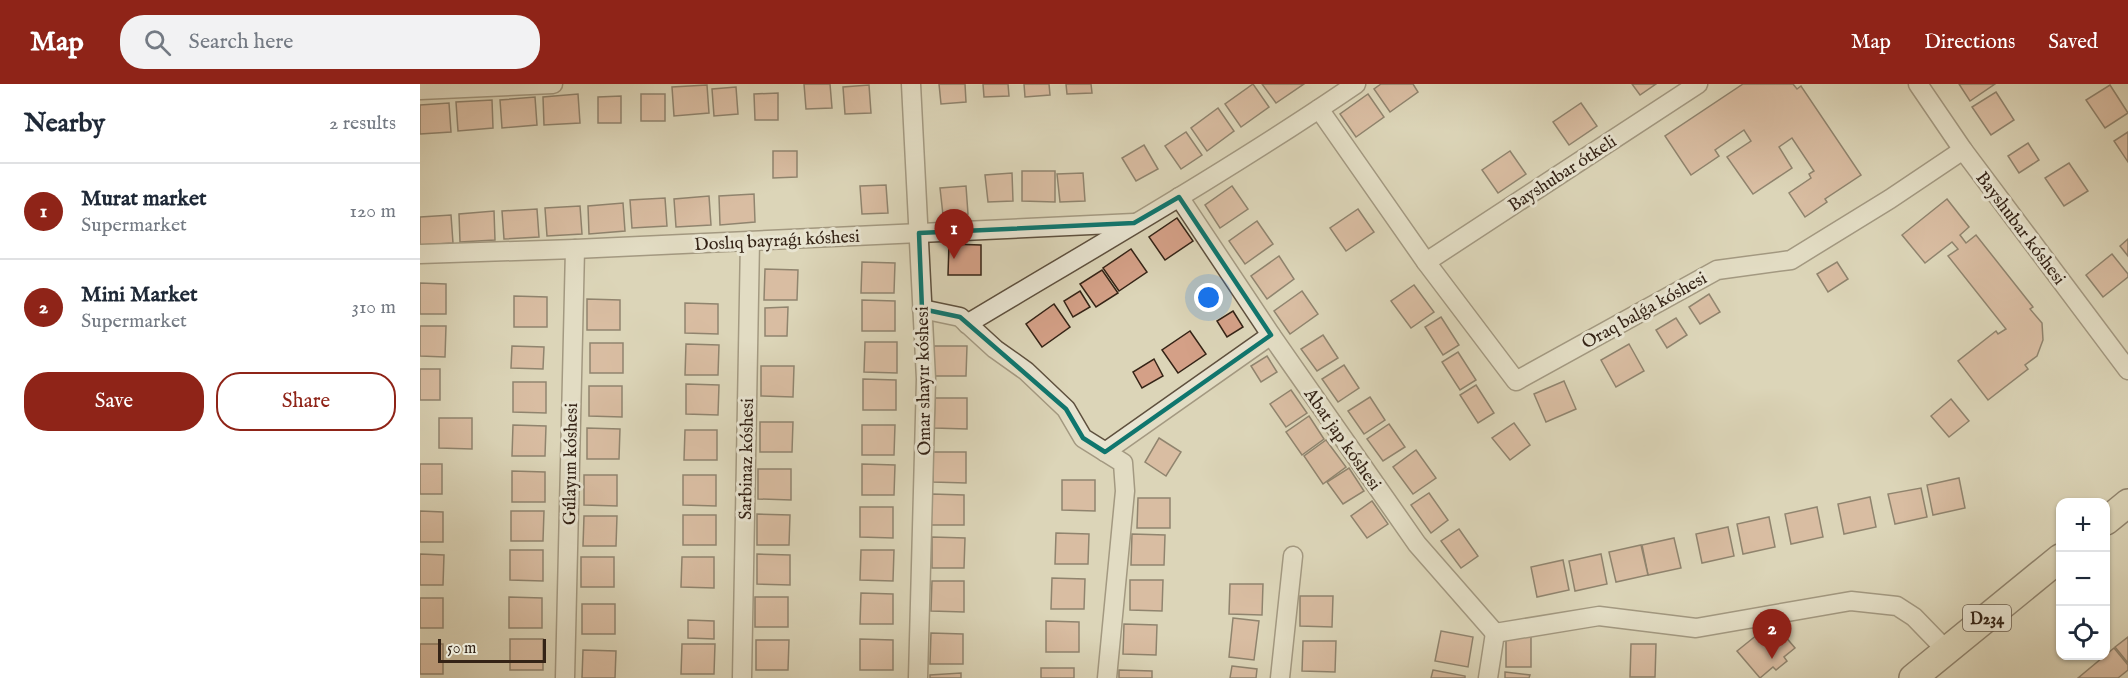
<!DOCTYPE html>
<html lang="en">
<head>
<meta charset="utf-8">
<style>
  body { margin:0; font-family:"IM FELL English",serif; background:#f2f2f3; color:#1f2937 }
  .controls { position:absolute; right:18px; bottom:18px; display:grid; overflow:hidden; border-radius:12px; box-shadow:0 2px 4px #0004 }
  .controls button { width:54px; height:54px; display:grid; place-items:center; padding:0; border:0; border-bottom:2px solid #e0e1e3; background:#fff; color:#1f2937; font:30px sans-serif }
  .scale { position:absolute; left:18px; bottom:15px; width:108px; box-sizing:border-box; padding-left:6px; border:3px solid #342316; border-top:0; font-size:16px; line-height:21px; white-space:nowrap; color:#342316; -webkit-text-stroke:4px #e8e4d1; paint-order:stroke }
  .you { position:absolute; left:789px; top:214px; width:21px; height:21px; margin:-15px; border:4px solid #fff; border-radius:50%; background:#1a73e8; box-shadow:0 0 0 9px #1a73e833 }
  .badge { display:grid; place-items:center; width:39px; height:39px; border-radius:50%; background:#8f2418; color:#fff; font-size:20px; font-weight:700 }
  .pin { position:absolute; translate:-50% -50px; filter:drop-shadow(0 2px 3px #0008) }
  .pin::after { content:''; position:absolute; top:32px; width:21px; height:18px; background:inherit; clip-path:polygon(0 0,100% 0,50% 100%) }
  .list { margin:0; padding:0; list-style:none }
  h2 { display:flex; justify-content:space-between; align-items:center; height:78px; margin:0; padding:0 24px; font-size:26px }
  h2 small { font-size:20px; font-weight:400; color:#747a83 }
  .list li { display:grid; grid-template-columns:39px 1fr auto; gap:18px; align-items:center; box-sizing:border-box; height:96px; padding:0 24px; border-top:2px solid #e0e1e3 }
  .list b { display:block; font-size:22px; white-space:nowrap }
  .list p { margin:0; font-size:20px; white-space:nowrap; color:#747a83 }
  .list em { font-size:20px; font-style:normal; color:#747a83 }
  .actions { display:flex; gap:12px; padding:18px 24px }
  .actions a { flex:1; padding:14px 0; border:2px solid #8f2418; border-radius:24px; text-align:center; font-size:21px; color:#8f2418 }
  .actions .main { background:#8f2418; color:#fff }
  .icon { flex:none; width:33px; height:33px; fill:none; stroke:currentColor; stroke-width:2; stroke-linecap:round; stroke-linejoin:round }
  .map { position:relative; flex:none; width:1708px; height:594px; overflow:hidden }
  header { display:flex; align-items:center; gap:36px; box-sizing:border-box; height:84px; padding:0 30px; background:#8f2418; color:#fff }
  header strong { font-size:28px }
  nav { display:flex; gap:33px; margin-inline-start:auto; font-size:21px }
  .search { width:420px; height:54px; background:#f2f2f3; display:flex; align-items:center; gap:15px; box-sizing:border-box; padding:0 21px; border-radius:24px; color:#747a83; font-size:22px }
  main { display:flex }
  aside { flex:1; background:#fff }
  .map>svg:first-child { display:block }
  .building { fill:#d4a087; stroke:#342316; stroke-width:1.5 }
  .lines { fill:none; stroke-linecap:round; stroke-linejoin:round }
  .street-casing { stroke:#5e503e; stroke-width:21 }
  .primary-casing { stroke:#342316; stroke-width:30 }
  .street { stroke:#e8e4d1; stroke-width:18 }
  .primary { stroke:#dcd5b8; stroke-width:27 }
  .marked { fill:none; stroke:#0f766e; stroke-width:4.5; stroke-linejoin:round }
  .labels { text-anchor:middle; stroke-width:6; stroke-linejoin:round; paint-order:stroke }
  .shield { fill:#e8e4d1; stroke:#6a5d4e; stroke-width:1.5 }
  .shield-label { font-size:16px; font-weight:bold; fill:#342316 }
  .street-label { font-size:18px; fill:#342316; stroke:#e8e4d1 }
</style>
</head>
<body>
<header>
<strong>Map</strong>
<div class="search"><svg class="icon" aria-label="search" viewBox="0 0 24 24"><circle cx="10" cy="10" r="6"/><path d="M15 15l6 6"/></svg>Search here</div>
<nav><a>Map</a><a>Directions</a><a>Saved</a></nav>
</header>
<main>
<aside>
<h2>Nearby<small>2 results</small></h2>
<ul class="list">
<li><span class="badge">1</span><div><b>Murat market</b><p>Supermarket</p></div><em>120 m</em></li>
<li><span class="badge">2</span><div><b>Mini Market</b><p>Supermarket</p></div><em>310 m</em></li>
</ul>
<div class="actions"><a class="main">Save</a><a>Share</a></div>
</aside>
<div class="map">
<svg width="1708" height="594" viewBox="0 0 1708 594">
  <rect width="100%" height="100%" fill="#dcd5b8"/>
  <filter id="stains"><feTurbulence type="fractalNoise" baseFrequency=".00333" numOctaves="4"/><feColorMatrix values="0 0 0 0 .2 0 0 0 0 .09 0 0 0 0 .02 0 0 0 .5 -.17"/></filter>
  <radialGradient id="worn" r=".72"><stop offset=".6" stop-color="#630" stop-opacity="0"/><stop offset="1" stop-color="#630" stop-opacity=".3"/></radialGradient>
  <g class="building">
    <path d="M384,0H410L412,24L386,25Z"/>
    <path d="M519,0H545L546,18L521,20Z"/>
    <path d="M563,0H588L589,12L564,13Z"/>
    <path d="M604,0H629L630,11L605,13Z"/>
    <path d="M646,0H671L672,9L647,10Z"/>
    <path d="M833,0L849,23L821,43L805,20Z"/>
    <path d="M842,0H884L856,19Z"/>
    <path d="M961,0H993L998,8L970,28L954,5Z"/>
    <path d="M1212,0H1236L1220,11Z"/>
    <path d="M1323,0H1373L1377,5L1381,2L1441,91L1405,115L1407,118L1385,133L1369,109L1391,94L1389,90L1394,87L1372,54L1359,63L1372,84L1333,110L1307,73L1331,57L1324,46L1295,66L1299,72L1271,91L1245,52Z"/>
    <path d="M1539,0H1575L1550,17Z"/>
    <path d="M287,1L289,29L254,32L252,3Z"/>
    <path d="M449,1L451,29L425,30L423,3Z"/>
    <path d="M1690,1L1708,29L1685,44L1666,16Z"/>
    <path d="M316,3L318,30L294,32L292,5Z"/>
    <path d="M1576,8L1594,36L1571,51L1552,23Z"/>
    <path d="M358,9V36H335L334,10Z"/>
    <path d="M158,10L160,39L124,41L123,13Z"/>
    <rect x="221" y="10" width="24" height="27"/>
    <path d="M948,10L964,33L936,53L920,30Z"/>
    <path d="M201,12V39H178V13Z"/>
    <path d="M115,13L117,41L82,44L80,16Z"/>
    <path d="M72,16L73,44L38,47L36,18Z"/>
    <path d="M29,19L31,48L0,50V21Z"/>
    <path d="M1161,19L1177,42L1149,61L1133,38Z"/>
    <path d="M798,24L814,47L787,67L771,44Z"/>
    <path d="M766,48L782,71L761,85L745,62Z"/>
    <path d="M1708,48V78L1694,57Z"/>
    <path d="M1608,59L1619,76L1599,89L1588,72Z"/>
    <path d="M724,61L738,85L716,97L702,74Z"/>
    <path d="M353,67H377V93L353,94Z"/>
    <path d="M1090,67L1106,90L1078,109L1062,86Z"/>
    <path d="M1649,79L1668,107L1644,122L1625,94Z"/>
    <path d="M602,87H635V118L602,117Z"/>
    <path d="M592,89L593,117L568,118L565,91Z"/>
    <path d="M663,89L665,117L640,118L637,90Z"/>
    <path d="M466,101L468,129L442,130L440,102Z"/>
    <path d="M546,102L548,130L523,131L520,104Z"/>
    <path d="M812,102L828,125L800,144L785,121Z"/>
    <path d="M334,110L335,138L300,141L299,112Z"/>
    <path d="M289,112L291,141L256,143L254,115Z"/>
    <path d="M245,114L247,142L212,144L210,116Z"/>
    <path d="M1527,115L1549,143L1540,151L1546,159L1556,151L1613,223L1610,225L1622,239L1623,256L1617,272L1605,281L1608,285L1568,316L1538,277L1576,247L1578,250L1586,245L1528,172L1538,165L1532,158L1505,179L1482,151Z"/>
    <path d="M203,119L205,147L169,150L168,122Z"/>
    <path d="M160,122L162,150L127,152L125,124Z"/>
    <path d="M117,125L119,153L84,155L82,127Z"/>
    <path d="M938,125L954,148L926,167L910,144Z"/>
    <path d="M74,127L75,156L40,158L39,130Z"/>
    <path d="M31,131L33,159L0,161V133Z"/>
    <path d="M757,134L773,157L745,176L729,153Z"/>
    <path d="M837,137L853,160L825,180L809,157Z"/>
    <path d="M1708,155V172L1700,162Z"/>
    <path d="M529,160L561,161V191H528Z"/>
    <path d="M711,165L727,188L699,207L683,184Z"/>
    <path d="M1692,170L1708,190V193L1683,213L1666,191Z"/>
    <path d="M859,172L874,195L847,215L831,192Z"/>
    <path d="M442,178L475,179L474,209H441Z"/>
    <path d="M1417,178L1428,195L1408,208L1397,190Z"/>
    <path d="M345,185L378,186L377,216H344Z"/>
    <path d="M682,186L698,209L676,223L660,200Z"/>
    <path d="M0,199L26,200V230H0Z"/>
    <path d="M994,201L1014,228L991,244L971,217Z"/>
    <path d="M660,207L670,223L653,233L644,217Z"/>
    <path d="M882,207L898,230L870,250L854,227Z"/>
    <path d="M1289,210L1300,228L1280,240L1269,223Z"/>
    <path d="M94,212L127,213V243H94Z"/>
    <path d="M167,215L200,216V246H167Z"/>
    <path d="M442,216L475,217V247H442Z"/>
    <path d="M265,219L298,220V250L265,249Z"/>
    <path d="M634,220L650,243L622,263L606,240Z"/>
    <path d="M368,223L367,252H345V224Z"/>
    <path d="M813,227L823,243L807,253L797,237Z"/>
    <path d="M1021,233L1039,261L1023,271L1005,243Z"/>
    <path d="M1256,234L1267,251L1247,264L1236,246Z"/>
    <path d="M0,242H26L25,273L0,272Z"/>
    <path d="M770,247L786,270L758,289L742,266Z"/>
    <path d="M903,251L918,274L897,287L881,265Z"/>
    <path d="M445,258H477V289L444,288Z"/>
    <rect x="170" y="259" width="33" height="30"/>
    <path d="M266,260L299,261L298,291H265Z"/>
    <path d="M1209,260L1224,287L1196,303L1181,276Z"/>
    <path d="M92,262L124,263L123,285L91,284Z"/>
    <path d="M514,262H547L546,292H514Z"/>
    <path d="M1038,268L1056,296L1040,306L1022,278Z"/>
    <path d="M847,272L857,288L841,298L831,282Z"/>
    <path d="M734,275L743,292L722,304L713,288Z"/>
    <path d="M924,281L939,304L918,318L902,295Z"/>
    <path d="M341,282H374L373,313L341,312Z"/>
    <rect x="0" y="285" width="20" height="31"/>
    <path d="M443,295L476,296V326H443Z"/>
    <path d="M1144,297L1156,325L1126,338L1114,310Z"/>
    <path d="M93,298H126V329L93,328Z"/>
    <path d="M266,300L299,301L298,331L266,330Z"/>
    <path d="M1056,301L1074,329L1058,339L1040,311Z"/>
    <path d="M169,302H202V333L169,332Z"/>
    <path d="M871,306L887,329L866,343L850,320Z"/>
    <path d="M950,313L965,336L944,350L928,327Z"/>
    <path d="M515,314H547V345L514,344Z"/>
    <path d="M1531,315L1549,337L1529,353L1511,332Z"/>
    <path d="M889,332L904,355L882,371L866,348Z"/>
    <path d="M19,334H52V365L19,364Z"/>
    <path d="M340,338H373L372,368H340Z"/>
    <path d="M1094,339L1110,361L1090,376L1072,354Z"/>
    <path d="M969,340L985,363L963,377L947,355Z"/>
    <path d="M93,341L126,342L125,372H92Z"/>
    <path d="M442,341H475L474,371H442Z"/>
    <path d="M167,344L200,345L199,375H167Z"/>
    <path d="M265,346H297V376H264Z"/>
    <path d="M739,354L761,368L746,392L725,378Z"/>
    <path d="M906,356L926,383L903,400L884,372Z"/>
    <path d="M996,366L1016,394L993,410L973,383Z"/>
    <path d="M513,368H546V399L513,398Z"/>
    <rect x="0" y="380" width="22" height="30"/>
    <path d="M442,380L475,381L474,411H442Z"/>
    <path d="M929,384L944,407L923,420L907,398Z"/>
    <path d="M338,385H371V416L338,415Z"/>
    <path d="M92,387L125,388V418H92Z"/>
    <path d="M164,391H197V422L164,421Z"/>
    <path d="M263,391H296V422L263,421Z"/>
    <path d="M1539,394L1545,424L1513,431L1507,401Z"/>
    <path d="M642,396H675V427L642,426Z"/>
    <path d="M1501,404L1507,433L1475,440L1468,410Z"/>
    <path d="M1009,409L1028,436L1011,449L991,421Z"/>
    <path d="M512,410L544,411V441H511Z"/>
    <path d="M1450,413L1456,443L1424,450L1418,420Z"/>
    <path d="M718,414H750V444H717Z"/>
    <path d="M952,417L968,440L947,454L931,432Z"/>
    <path d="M440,423H473V454L440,453Z"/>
    <path d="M1397,423L1403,453L1371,460L1365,430Z"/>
    <path d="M0,427L23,428V458H0Z"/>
    <path d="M91,427H124L123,457H91Z"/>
    <path d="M337,430L370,431L369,461H337Z"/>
    <rect x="263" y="431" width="33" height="30"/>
    <path d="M164,432H197L196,462H163Z"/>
    <path d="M1349,433L1355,463L1323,470L1317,440Z"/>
    <path d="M1308,443L1314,472L1282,479L1276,450Z"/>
    <path d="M1039,445L1058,472L1041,484L1021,457Z"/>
    <path d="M636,449L669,450L668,480H635Z"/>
    <path d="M712,450L745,451L744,481H711Z"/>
    <path d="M512,453L545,454L544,484H512Z"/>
    <path d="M1254,454L1261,484L1228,491L1222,461Z"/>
    <path d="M1221,461L1228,491L1196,498L1189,468Z"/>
    <path d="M90,466H123V497L90,496Z"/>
    <path d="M441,466H474L473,497L440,496Z"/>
    <path d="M0,470L24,471L23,501H0Z"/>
    <path d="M337,470L370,471V501L337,500Z"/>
    <path d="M1181,470L1187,500L1155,507L1149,477Z"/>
    <rect x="161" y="473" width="33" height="30"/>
    <path d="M262,473H294V504L261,503Z"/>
    <path d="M1143,476L1149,506L1117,513L1111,483Z"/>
    <path d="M632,494L665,495L664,525H631Z"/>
    <path d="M710,496H743L742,527L710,526Z"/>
    <path d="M512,497H544V528L511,527Z"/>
    <path d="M810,500H843L842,531L809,530Z"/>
    <path d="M441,509L473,510V540H440Z"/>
    <path d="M880,512H913L912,543L880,542Z"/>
    <path d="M89,513L122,514V544H89Z"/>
    <rect x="335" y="513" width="33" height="30"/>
    <rect x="0" y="514" width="23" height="30"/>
    <rect x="162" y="520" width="33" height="30"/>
    <path d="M813,534L839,537L834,576L809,573Z"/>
    <path d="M268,536L294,537V555L268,554Z"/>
    <path d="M626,537L659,538V568H626Z"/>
    <path d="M1353,538L1375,564L1364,573L1367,577L1356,586L1353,583L1340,594L1317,567Z"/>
    <path d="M704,540L737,541L736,571L703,570Z"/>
    <path d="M1021,547L1053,553L1048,583L1015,577Z"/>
    <path d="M511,549L543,550V580H510Z"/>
    <path d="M1086,550L1111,551V583H1086Z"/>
    <path d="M1708,553V579L1695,563Z"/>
    <rect x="90" y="555" width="33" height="31"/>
    <path d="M440,555L473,556V586H440Z"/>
    <path d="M336,556H369L368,586H336Z"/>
    <path d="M883,557H916L915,588L882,587Z"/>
    <rect x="0" y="560" width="23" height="30"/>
    <path d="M262,560H295L294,590H261Z"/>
    <path d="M1211,560H1236L1235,593H1210Z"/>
    <path d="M1694,564L1708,581V586L1698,594H1658Z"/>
    <path d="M163,566L196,567L195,594H162Z"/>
    <path d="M812,582L837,585L836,594H810Z"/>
    <rect x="621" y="584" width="33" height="10"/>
    <path d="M699,586L732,587V594H699Z"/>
    <path d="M1013,586L1045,592V594H1011Z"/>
    <path d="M1085,588L1110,591L1109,594H1085Z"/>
    <path d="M541,589V594H510V591Z"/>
  </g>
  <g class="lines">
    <defs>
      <g id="street">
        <path d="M491,0L506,295L498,594"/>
        <path d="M1498,0L1543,66L1708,286"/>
        <path d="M0,6L133,0"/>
        <path d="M899,25L1006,178L1096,297L1297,186L1371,176L1470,115L1543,66"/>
        <path d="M759,113L851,251L997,460L1075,549"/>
        <path d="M0,170L155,165L714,139"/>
        <path d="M1006,178L1278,0"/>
        <path d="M502,225L540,233L575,265L606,287L646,325L663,354L703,379L705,407L687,594"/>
        <path d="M547,240C677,162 810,86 936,0"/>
        <path d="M685,368L851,251"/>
        <path d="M1075,549L1179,532L1276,544L1431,517L1477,522L1494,533L1527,567"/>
        <path d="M145,594L155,165"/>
        <path d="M322,594L330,157"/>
        <path d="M860,594L873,472"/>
        <path d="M1068,594L1075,549"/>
      </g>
      <g id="primary">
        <path d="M1686,437L1708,419"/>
        <path d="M1493,594L1640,474"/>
      </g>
    </defs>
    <use href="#street" class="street-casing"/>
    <use href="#primary" class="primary-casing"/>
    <use href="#street" class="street"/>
    <use href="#primary" class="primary"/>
  </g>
  <path d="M0 0H1708V594H0ZM759,113L851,251L685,368L663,354L646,325L540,233L502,225L499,149L714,139Z" fill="#dcd5b8" fill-opacity=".55" fill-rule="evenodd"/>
  <path class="marked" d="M759,113L851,251L685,368L663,354L646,325L540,233L502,225L499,149L714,139Z"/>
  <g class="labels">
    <rect class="shield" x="1543" y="521" width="48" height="26" rx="4.5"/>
    <g class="shield-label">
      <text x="1567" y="540">D234</text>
    </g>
    <g class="street-label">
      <text transform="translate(1142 89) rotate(-33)" y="6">Bayshubar ótkeli</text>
      <text transform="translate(1601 144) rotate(53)" y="6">Bayshubar kóshesi</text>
      <text transform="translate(357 156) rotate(-3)" y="6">Doslıq bayraǵı kóshesi</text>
      <text transform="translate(1224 226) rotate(-29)" y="6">Oraq balǵa kóshesi</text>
      <text transform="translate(503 297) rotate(-91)" y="6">Omar shayır kóshesi</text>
      <text transform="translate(923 355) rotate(55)" y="6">Abat jap kóshesi</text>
      <text transform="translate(326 375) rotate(-89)" y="6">Sarbinaz kóshesi</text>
      <text transform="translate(150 380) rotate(-89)" y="6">Gúlayım kóshesi</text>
    </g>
  </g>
  <rect width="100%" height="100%" filter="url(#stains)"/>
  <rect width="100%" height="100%" fill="url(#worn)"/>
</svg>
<div class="controls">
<button>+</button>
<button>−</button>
<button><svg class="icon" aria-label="locate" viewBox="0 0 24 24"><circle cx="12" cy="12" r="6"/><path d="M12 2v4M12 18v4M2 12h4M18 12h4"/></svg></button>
</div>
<div class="scale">50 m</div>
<div class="you"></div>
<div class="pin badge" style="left:534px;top:175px">1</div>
<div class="pin badge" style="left:1352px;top:575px">2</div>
</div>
</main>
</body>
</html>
